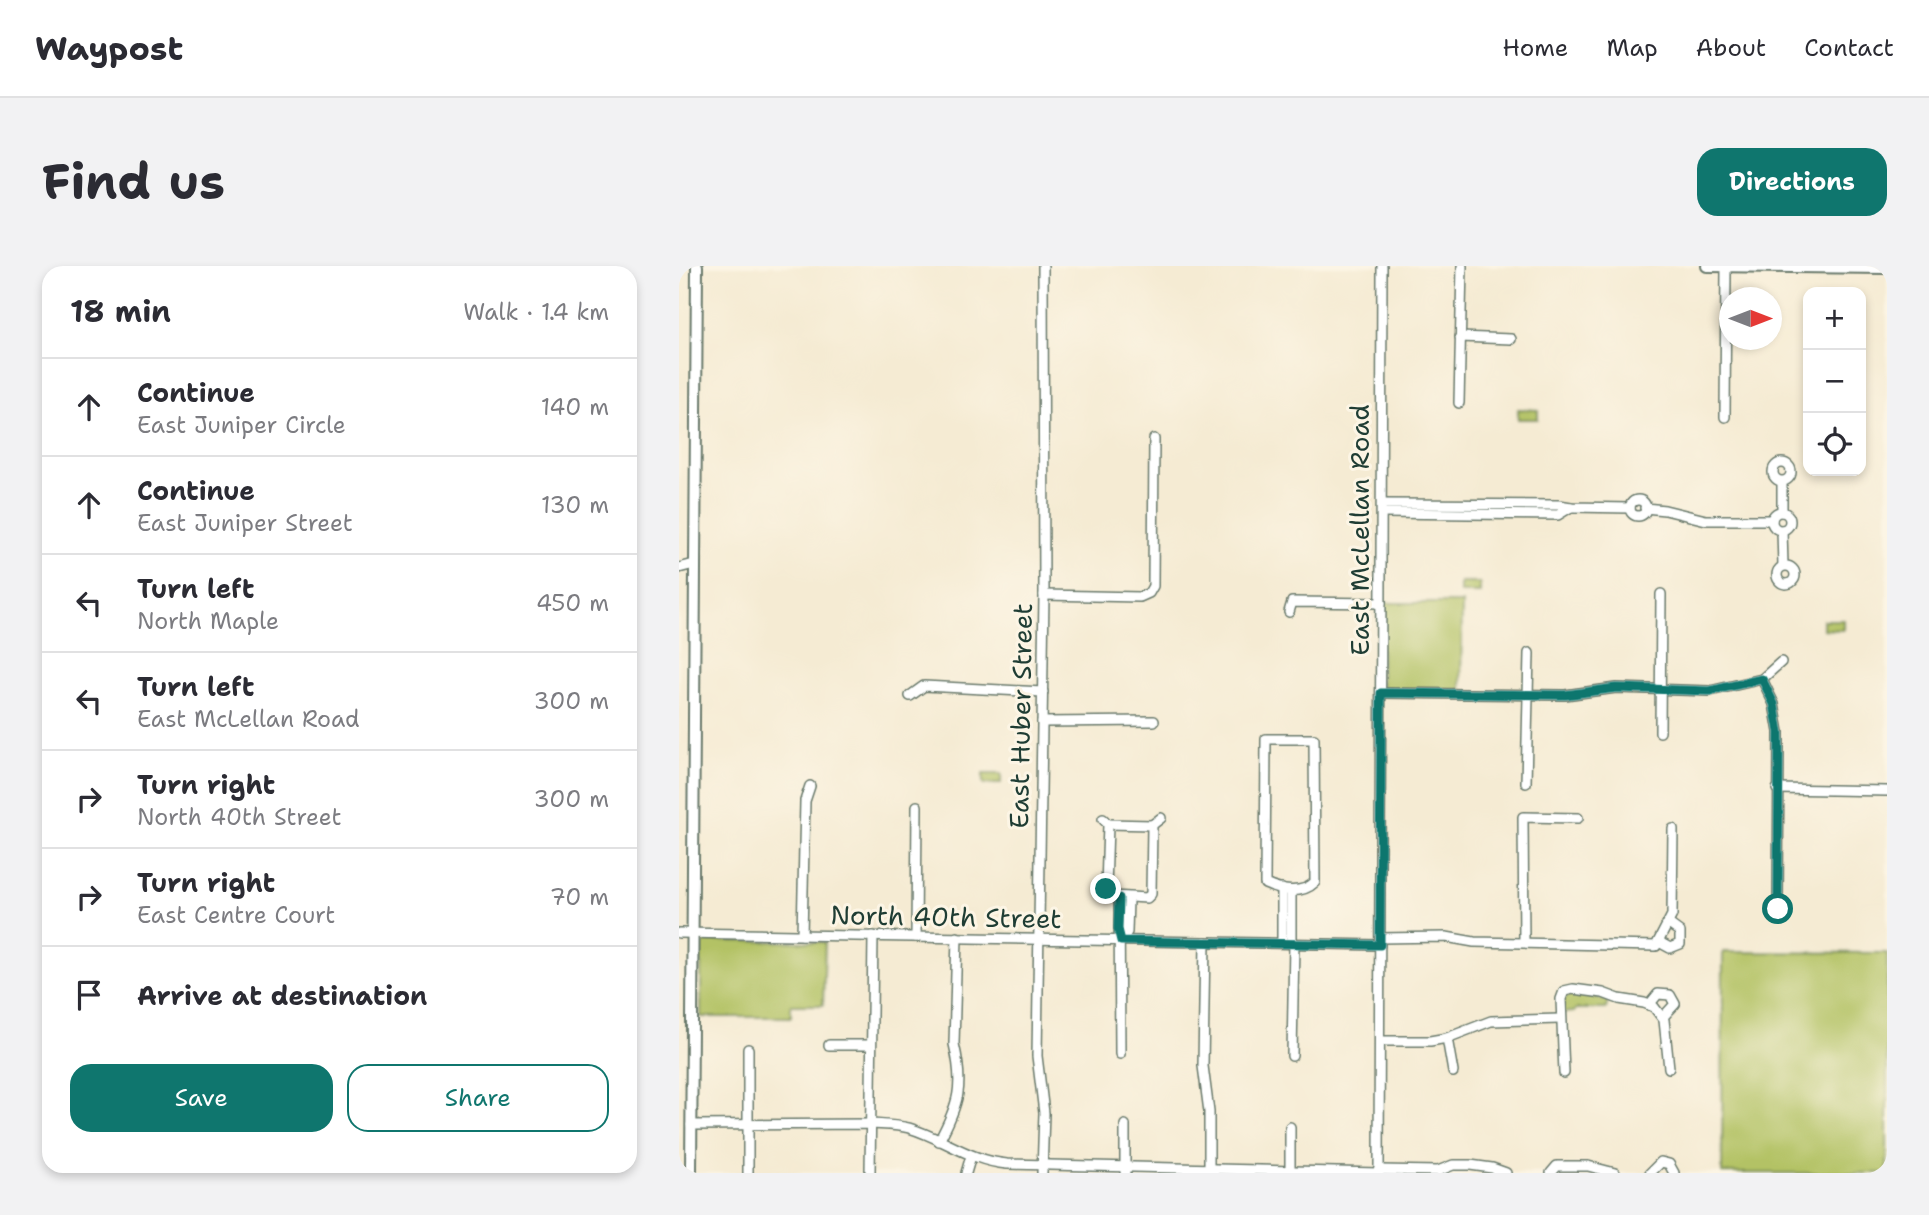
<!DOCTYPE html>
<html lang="en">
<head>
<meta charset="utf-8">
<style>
  body { margin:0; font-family:"Shantell Sans",sans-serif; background:#f2f2f3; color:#2b2b33 }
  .controls { position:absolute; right:21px; top:21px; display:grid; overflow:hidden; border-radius:14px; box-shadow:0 4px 10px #0003 }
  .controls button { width:63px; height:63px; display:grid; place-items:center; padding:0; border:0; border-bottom:2px solid #e1e1e2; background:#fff; color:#2b2b33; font:35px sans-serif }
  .compass { position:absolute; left:1040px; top:21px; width:63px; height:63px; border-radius:50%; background:#fff; box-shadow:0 4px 10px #0003; rotate:90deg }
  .stop { position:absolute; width:21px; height:21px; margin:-16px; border:5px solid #0f766e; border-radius:50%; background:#fff }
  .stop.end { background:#0f766e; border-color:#fff; box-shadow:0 2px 7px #0008 }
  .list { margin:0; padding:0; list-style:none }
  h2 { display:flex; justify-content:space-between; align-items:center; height:91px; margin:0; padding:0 28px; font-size:30px }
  h2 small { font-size:23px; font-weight:400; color:#7c7c81 }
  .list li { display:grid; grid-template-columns:46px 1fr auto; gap:21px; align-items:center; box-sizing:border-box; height:98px; padding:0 28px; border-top:2px solid #e1e1e2 }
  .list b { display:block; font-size:26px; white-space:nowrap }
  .list p { margin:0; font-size:23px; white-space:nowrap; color:#7c7c81 }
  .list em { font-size:23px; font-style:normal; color:#7c7c81 }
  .actions { display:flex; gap:14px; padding:21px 28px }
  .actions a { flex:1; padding:16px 0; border:2px solid #0f766e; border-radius:21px; text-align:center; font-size:24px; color:#0f766e }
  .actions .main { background:#0f766e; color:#fff }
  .icon { flex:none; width:38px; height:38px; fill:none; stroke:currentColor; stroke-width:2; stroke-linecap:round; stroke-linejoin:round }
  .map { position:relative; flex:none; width:1208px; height:907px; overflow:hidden; border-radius:21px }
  header { display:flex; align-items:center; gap:42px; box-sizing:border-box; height:98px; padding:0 35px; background:#fff; border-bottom:2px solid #e1e1e2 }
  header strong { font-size:33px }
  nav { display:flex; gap:38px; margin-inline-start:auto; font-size:24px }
  .intro { display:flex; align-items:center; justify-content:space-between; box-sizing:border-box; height:168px; padding:0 42px }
  h1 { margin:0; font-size:49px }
  .button { padding:18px 32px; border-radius:21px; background:#0f766e; color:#fff; font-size:24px; font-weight:700 }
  main { display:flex; gap:42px; padding:0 42px }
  aside { flex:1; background:#fff; border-radius:21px; box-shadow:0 4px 10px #0003 }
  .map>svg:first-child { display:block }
  .green { fill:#b3c265; stroke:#69804c; stroke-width:2 }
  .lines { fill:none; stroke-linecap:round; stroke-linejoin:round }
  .minor-casing { stroke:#6a7a6c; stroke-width:12 }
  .major-casing { stroke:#6a7a6c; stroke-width:14 }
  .minor { stroke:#fff; stroke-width:9 }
  .major { stroke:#fff; stroke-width:10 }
  .route { stroke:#0f766e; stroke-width:9 }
  .labels { text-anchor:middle; stroke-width:6; stroke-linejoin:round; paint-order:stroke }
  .street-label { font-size:26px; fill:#1f3d34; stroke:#fcf5e5 }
</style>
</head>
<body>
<header>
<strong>Waypost</strong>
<nav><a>Home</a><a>Map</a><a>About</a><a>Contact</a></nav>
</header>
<div class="intro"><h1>Find us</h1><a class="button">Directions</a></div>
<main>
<aside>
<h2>18 min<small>Walk · 1.4 km</small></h2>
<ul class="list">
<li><svg class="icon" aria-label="ahead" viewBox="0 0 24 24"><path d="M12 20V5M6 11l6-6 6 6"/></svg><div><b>Continue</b><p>East Juniper Circle</p></div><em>140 m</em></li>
<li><svg class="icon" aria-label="ahead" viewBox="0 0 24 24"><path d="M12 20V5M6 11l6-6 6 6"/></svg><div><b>Continue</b><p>East Juniper Street</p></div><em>130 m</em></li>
<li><svg class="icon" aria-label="left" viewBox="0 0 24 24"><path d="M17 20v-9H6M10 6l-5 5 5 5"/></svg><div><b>Turn left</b><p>North Maple</p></div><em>450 m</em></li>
<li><svg class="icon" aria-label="left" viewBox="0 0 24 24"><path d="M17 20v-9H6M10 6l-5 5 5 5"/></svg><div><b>Turn left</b><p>East McLellan Road</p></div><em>300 m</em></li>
<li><svg class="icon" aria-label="right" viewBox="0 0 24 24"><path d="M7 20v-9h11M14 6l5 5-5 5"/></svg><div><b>Turn right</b><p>North 40th Street</p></div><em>300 m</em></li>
<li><svg class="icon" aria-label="right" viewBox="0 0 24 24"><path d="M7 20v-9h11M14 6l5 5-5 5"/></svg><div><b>Turn right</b><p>East Centre Court</p></div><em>70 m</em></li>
<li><svg class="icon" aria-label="arrive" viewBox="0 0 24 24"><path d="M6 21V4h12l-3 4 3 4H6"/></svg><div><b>Arrive at destination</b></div></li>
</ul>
<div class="actions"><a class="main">Save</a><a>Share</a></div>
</aside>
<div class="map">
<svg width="1208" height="907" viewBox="0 0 1208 907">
  <rect width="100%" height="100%" fill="#fcf5e5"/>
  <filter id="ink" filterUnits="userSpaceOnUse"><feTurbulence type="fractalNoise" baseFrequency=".0143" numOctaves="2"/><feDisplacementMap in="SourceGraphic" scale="14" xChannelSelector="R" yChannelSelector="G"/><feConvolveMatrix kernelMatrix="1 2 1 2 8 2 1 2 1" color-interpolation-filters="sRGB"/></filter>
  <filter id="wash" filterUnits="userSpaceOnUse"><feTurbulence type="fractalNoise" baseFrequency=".00686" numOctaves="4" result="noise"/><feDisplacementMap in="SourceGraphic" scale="28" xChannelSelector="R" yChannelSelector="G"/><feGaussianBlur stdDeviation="1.57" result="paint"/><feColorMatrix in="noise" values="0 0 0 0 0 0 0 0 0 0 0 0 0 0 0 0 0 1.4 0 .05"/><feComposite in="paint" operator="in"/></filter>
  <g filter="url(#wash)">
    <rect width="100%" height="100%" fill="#f5ebd3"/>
    <g class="green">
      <path d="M839,143L859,144V153H839Z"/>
      <rect x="781" y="317" width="20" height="10"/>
      <path d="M702,337H783L782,427H702Z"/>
      <path d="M1144,354H1164V364L1144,363Z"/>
      <rect x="304" y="508" width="18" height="10"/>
      <path d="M27,675L146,676L144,739H112V751H22V681Z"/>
      <path d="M1044,686L1208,687V907H1043Z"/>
      <path d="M889,729L912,730L929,735L927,743H897L895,746L883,747L885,733Z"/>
    </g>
  </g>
  <g filter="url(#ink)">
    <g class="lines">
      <defs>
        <g id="minor">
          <path d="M781,71L832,73"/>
          <path d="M780,137L783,0"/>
          <path d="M1046,151L1047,0"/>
          <circle cx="1103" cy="206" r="9"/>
          <circle cx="959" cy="242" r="8"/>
          <path d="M703,238L880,239L892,241L951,242"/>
          <path d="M966,242L986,244L1027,254H1093"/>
          <circle cx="1102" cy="255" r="9"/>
          <path d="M1103,246V216"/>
          <path d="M703,247L879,249L892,241"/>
          <path d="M1103,264L1104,300"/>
          <circle cx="1107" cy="309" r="9"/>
          <path d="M0,302L15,298"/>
          <path d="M365,329L461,331L470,327L474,320L475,173"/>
          <path d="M610,346L613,336L702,337"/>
          <path d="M1083,413L1095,438L1100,466L1099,643"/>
          <path d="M702,427L886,429L937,422L1031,425L1083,413L1102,396"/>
          <path d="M231,430L245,420L364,426"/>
          <path d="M363,456L475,455"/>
          <path d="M981,466L982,328"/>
          <path d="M587,473H635L636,616C623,629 601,625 586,618Z"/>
          <path d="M847,517L850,387"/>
          <path d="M1098,523L1208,525"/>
          <path d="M424,553L429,558L427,623L434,630L468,632L472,628L473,559L482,552"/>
          <path d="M429,558L473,559"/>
          <path d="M603,623V677"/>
          <path d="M440,632L441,788"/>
          <path d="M0,667L701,679"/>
          <path d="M123,669L126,535L131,520"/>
          <path d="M237,671L238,540"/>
          <path d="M701,672L767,671L795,676L977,680L993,649L994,563"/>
          <path d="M442,675L448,666L449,633"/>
          <path d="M526,676L524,800L530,846V905"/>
          <path d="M845,676L844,551L899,552"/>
          <path d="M980,676L991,682L1001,678V666L990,658"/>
          <path d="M612,677V625"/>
          <path d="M970,739L979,728L991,729L996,738L984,751"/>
          <path d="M768,772L774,806"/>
          <path d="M701,775H751L768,772L812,755L881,753"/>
          <path d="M150,779H192"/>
          <path d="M613,790L615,677"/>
          <path d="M885,807L882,733L885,725L894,723L924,727L940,733L965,737L975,741L985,754L990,802"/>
          <path d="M12,859L192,858C205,859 218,859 230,862C264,872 291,895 328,898L700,907"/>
          <path d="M260,875C280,838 285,820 275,778L278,671"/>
          <path d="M700,904L759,905L774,899H791L813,902L827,907"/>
          <path d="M446,906V859"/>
          <path d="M69,907V783"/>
          <path d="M191,907L194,670"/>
          <path d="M287,907L292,890"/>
          <path d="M363,907L365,847L358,790L365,329L364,0"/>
          <path d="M611,907V861"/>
          <path d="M700,907L703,0"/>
          <path d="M872,907L878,900H909L936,907"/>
          <path d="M971,907L982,896L990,898L995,907"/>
        </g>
        <g id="major">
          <path d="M1028,0L1208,2"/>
          <path d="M12,907L18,0"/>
        </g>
      </defs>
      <use href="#minor" class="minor-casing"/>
      <use href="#major" class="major-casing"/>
      <use href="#minor" class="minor"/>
      <use href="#major" class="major"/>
    </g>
  </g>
  <g class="lines" filter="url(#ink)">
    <path class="route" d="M427,623L429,627L440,632L439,663L442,675L701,679L702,427L886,429L937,422L1031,425L1083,413L1095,438L1100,466L1099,643"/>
  </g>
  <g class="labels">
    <g class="street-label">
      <text transform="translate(681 264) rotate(-90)" y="9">East McLellan Road</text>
      <text transform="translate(342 450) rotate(-89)" y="9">East Huber Street</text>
      <text transform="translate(267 651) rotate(1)" y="9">North 40th Street</text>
    </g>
  </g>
</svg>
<div class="controls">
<button>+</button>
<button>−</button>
<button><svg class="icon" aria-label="locate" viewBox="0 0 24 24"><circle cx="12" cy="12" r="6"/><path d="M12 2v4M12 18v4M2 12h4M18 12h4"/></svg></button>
</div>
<svg class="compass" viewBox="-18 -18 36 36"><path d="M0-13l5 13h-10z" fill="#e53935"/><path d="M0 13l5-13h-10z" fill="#7c7c81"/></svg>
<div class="stop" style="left:1099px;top:643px"></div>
<div class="stop end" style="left:427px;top:623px"></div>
</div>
</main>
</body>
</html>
